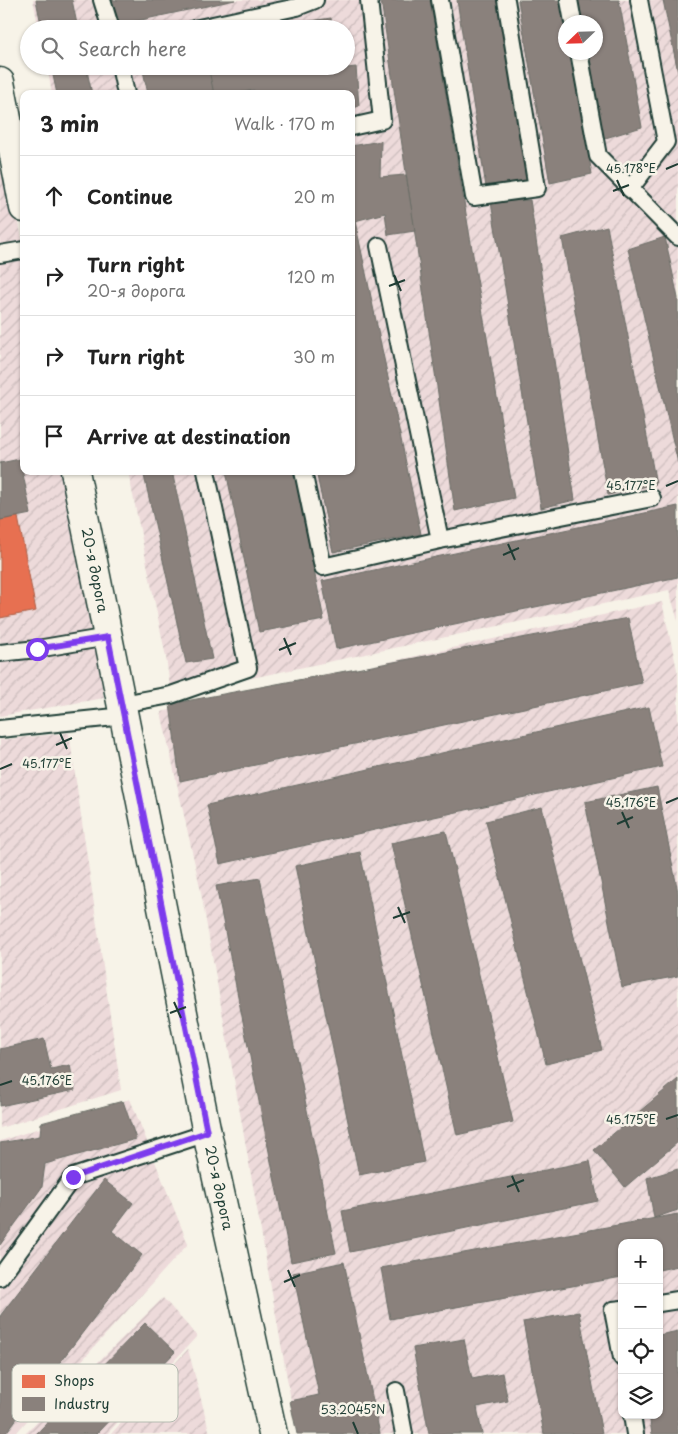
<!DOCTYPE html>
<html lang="en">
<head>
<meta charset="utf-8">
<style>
  body { margin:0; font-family:"Playpen Sans",sans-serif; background:#f6f6f6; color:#222 }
  .controls { position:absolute; right:15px; bottom:15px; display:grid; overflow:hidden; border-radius:10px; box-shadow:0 1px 4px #0004 }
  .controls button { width:45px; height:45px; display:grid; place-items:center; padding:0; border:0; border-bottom:1px solid #e0e0e0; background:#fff; color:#222; font:25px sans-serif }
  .compass { position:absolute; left:558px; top:15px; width:45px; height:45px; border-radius:50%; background:#fff; box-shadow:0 1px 4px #0004; rotate:247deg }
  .stop { position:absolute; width:15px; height:15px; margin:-11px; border:4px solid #7c3aed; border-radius:50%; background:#fff }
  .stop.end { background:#7c3aed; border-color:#fff; box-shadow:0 1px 5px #0008 }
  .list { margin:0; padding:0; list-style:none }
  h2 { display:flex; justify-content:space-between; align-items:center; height:65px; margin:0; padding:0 20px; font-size:21px }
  h2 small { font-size:16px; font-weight:400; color:#767676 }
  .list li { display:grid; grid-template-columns:32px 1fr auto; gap:15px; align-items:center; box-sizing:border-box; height:80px; padding:0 20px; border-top:1px solid #e0e0e0 }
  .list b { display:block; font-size:19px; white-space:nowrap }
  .list p { margin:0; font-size:16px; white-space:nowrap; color:#767676 }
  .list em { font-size:16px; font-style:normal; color:#767676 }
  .icon { flex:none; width:28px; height:28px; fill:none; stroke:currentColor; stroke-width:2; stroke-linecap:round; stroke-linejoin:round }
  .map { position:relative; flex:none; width:678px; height:1434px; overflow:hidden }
  .search { position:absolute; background:#fff; box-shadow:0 1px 4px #0004; left:20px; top:20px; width:335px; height:55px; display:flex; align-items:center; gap:12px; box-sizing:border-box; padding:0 18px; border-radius:28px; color:#767676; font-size:19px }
  .panel { position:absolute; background:#fff; box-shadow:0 1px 4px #0004; left:20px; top:90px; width:335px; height:385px; border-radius:10px }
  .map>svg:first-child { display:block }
  .industrial { fill:url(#industrial-furrows); fill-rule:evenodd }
  .shops { fill:#e76f51; stroke:#ab6048 }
  .industry { fill:#8a817c; stroke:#6a6d66 }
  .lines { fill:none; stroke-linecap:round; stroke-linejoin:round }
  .lane-casing { stroke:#1f3d34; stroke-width:20 }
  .secondary-casing { stroke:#1f3d34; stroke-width:31 }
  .lane { stroke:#f7f3e8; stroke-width:16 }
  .secondary { stroke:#f7f3e8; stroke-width:28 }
  .route { stroke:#7c3aed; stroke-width:6 }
  .ticks { fill:none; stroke:#1f3d34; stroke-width:2 }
  .labels { text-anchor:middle; stroke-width:5; stroke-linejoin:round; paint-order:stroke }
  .street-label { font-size:14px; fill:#1f3d34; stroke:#f7f3e8 }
  .key { fill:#f7f3e8; stroke:#b6bcb2; stroke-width:1 }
  .key-label { font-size:14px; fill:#1f3d34 }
  .ticks-label { font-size:12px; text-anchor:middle; fill:#1f3d34; stroke:#f7f3e8; stroke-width:5; stroke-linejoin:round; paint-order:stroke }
</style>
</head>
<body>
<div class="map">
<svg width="678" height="1434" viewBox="0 0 678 1434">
  <defs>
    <pattern id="industrial-furrows" width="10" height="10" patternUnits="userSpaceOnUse" patternTransform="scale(1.25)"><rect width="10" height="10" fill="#eddada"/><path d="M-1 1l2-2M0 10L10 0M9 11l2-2" fill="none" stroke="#cbbcbc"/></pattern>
  </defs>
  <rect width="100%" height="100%" fill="#f7f3e8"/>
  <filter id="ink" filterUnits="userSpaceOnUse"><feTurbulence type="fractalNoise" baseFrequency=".02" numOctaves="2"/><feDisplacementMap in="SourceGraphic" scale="10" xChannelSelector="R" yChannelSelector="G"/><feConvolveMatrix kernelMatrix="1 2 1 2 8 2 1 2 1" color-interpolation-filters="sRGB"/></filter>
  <g filter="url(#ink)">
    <g class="industrial">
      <path d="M33,0H678V621L669,590L171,695L166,657L128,471H351V94H52L47,66H346V29H39ZM566,22H596V52H566Z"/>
      <path d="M0,127L24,249V471H64L104,698L0,716Z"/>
      <path d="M662,602L678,674V1434H297L200,887L161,712ZM622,1243H659V1415H622Z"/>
      <path d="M69,733L121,1090L0,1128V740Z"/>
      <path d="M130,1099L188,1244L15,1434H0V1141Z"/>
      <path d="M163,1298L197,1336L107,1434H25Z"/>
      <path d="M188,1349L210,1434H111Z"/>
    </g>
    <path class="shops" d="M18,517L36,611L0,618V520Z"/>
    <g class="industry">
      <path d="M36,0H72L78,29H42Z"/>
      <path d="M107,0H235L113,26Z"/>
      <path d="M381,0H430L514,498L455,511Z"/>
      <path d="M457,0H499L528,182L486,187Z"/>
      <path d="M518,0H560L566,30V52H570L592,174L550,183Z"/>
      <path d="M578,0H619L642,127L602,139L587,52H596V22H582Z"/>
      <path d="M663,0H678V72Z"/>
      <path d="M331,18L332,29H257Z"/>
      <path d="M51,66H86L92,94H57Z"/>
      <path d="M142,66H211L217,94H148Z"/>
      <path d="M208,66H338V69L356,67L359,106L351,109V94H255L254,90L232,94H214Z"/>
      <path d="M381,141L380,177L406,175L415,231L388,235L385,213L355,221L421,534L333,552L316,471H351V146Z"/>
      <path d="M530,200L575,500L541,508L491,202Z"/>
      <path d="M607,226L656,484L608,495L562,238Z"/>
      <path d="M665,237L678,298V463L628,249Z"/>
      <path d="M20,459L31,514L0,520V463Z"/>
      <path d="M143,471H172L212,659L186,663Z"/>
      <path d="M226,471H294L324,620L259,632Z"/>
      <path d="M678,506V577L336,649L322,581Z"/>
      <path d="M628,618L642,683L180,781L170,704Z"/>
      <path d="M649,707L662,767L220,864L207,805Z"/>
      <path d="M657,787L678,892V976L622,987L585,802Z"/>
      <path d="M542,807L602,1050L546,1064L486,821Z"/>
      <path d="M446,831L513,1122L457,1135L391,843Z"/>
      <path d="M360,852L424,1162L359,1175L295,866Z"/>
      <path d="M260,878L336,1253L291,1262L216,886Z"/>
      <path d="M44,1039L51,1069L70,1065L75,1090L0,1106V1049Z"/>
      <path d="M678,1079V1142L625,1187L594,1150Z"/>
      <path d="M123,1101L136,1139L45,1164L42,1187L0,1245V1143L40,1136L41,1123Z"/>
      <path d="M590,1161L598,1201L350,1252L342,1211Z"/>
      <path d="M678,1169V1210L654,1218L647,1178Z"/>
      <path d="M104,1180L133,1203L112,1231L142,1255L5,1434H0V1316Z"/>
      <path d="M678,1214V1266L659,1270V1243H622V1277L390,1319L381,1268Z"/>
      <path d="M344,1262L380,1434H297L290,1401L319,1395L293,1273Z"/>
      <path d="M579,1312L602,1434H544L523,1322Z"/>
      <path d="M145,1323L175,1352L96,1434H36Z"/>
      <path d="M678,1331V1434H652L649,1415H659V1335Z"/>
      <path d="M464,1339L472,1379L502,1373L508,1401L477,1407L482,1434H429L413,1348Z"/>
    </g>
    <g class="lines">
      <defs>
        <g id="lane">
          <path d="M102,0L111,29"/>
          <path d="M440,0L474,197L537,188L506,0"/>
          <path d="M569,0L573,22"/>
          <path d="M194,29L297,7L315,0"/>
          <path d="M579,52L598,156L678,237"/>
          <path d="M120,66L126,94"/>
          <path d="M351,127L382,120L369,0"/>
          <path d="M630,189L666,142L639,0"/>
          <path d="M0,254L24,250"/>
          <path d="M303,471L323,567L440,540L379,246"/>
          <path d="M440,540L652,498"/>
          <path d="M0,653L37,649L108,637"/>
          <path d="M122,704L171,695L248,668L206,471"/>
          <path d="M0,729L124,716"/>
          <path d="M0,1277L73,1177L207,1133"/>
          <path d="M659,1303L678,1300"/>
          <path d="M622,1309L613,1310L622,1358"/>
          <path d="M396,1391L404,1434"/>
          <path d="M632,1415L635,1434"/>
        </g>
        <g id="secondary">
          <path d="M0,82L24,208"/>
          <path id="s1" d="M75,471L207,1133L273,1434"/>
        </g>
      </defs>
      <use href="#lane" class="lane-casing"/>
      <use href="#secondary" class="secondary-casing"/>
      <use href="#lane" class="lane"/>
      <use href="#secondary" class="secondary"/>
    </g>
  </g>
  <g class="lines" filter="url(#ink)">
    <path class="route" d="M37,649L108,637L207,1132L73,1177"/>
  </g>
  <path class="ticks" d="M666,169L678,164M617,180L624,196M613,191L629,185M394,275L401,291M389,286L405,280M666,486L678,481M508,544L515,560M503,555L519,548M284,638L291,655M279,650L296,643M60,733L67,749M56,745L72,738M0,769L12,764M666,803L678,798M622,812L629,828M617,824L633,817M398,907L405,923M393,918L410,912M174,1002L181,1018M170,1013L186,1007M0,1085L12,1081M666,1119L678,1115M512,1176L519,1192M507,1187L524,1180M288,1270L295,1287M284,1282L300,1275M353,1422L358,1434"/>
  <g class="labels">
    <g class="street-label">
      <text dy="5" stroke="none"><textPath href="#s1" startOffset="101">20-я дорога</textPath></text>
      <text dy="5" stroke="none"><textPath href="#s1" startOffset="731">20-я дорога</textPath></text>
    </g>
  </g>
  <rect x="12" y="1364" width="166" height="58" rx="8" class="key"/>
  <rect x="22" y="1375" width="23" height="13" fill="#e76f51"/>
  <rect x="22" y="1397" width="23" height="14" fill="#8a817c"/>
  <g class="key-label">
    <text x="54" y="1386">Shops</text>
    <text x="54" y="1409">Industry</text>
  </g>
  <g class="ticks-label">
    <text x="631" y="173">45.178°E</text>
    <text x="631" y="490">45.177°E</text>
    <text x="47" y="768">45.177°E</text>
    <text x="631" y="807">45.176°E</text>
    <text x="47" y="1085">45.176°E</text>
    <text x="631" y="1124">45.175°E</text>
    <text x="353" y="1414">53.2045°N</text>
  </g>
</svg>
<div class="controls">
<button>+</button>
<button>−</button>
<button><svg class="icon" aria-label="locate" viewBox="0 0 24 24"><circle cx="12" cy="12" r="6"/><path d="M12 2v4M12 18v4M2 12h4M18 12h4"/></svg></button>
<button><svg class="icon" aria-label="layers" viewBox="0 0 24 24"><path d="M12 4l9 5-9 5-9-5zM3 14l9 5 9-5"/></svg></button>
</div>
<svg class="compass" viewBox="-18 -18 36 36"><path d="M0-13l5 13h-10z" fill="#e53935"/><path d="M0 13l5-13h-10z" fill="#767676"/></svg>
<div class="stop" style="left:37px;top:649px"></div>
<div class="stop end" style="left:73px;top:1177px"></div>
<div class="search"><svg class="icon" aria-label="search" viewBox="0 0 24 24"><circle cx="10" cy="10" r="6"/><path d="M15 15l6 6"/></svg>Search here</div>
<section class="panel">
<h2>3 min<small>Walk · 170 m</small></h2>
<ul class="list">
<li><svg class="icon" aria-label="ahead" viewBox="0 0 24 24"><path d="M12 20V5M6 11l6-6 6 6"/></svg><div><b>Continue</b></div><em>20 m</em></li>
<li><svg class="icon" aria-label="right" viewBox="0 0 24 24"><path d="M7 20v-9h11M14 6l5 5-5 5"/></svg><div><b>Turn right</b><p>20-я дорога</p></div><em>120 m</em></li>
<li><svg class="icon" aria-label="right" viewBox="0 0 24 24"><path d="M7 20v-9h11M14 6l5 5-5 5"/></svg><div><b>Turn right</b></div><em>30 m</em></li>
<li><svg class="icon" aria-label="arrive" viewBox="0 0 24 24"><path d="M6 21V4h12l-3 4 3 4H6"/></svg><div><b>Arrive at destination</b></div></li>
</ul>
</section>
</div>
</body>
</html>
